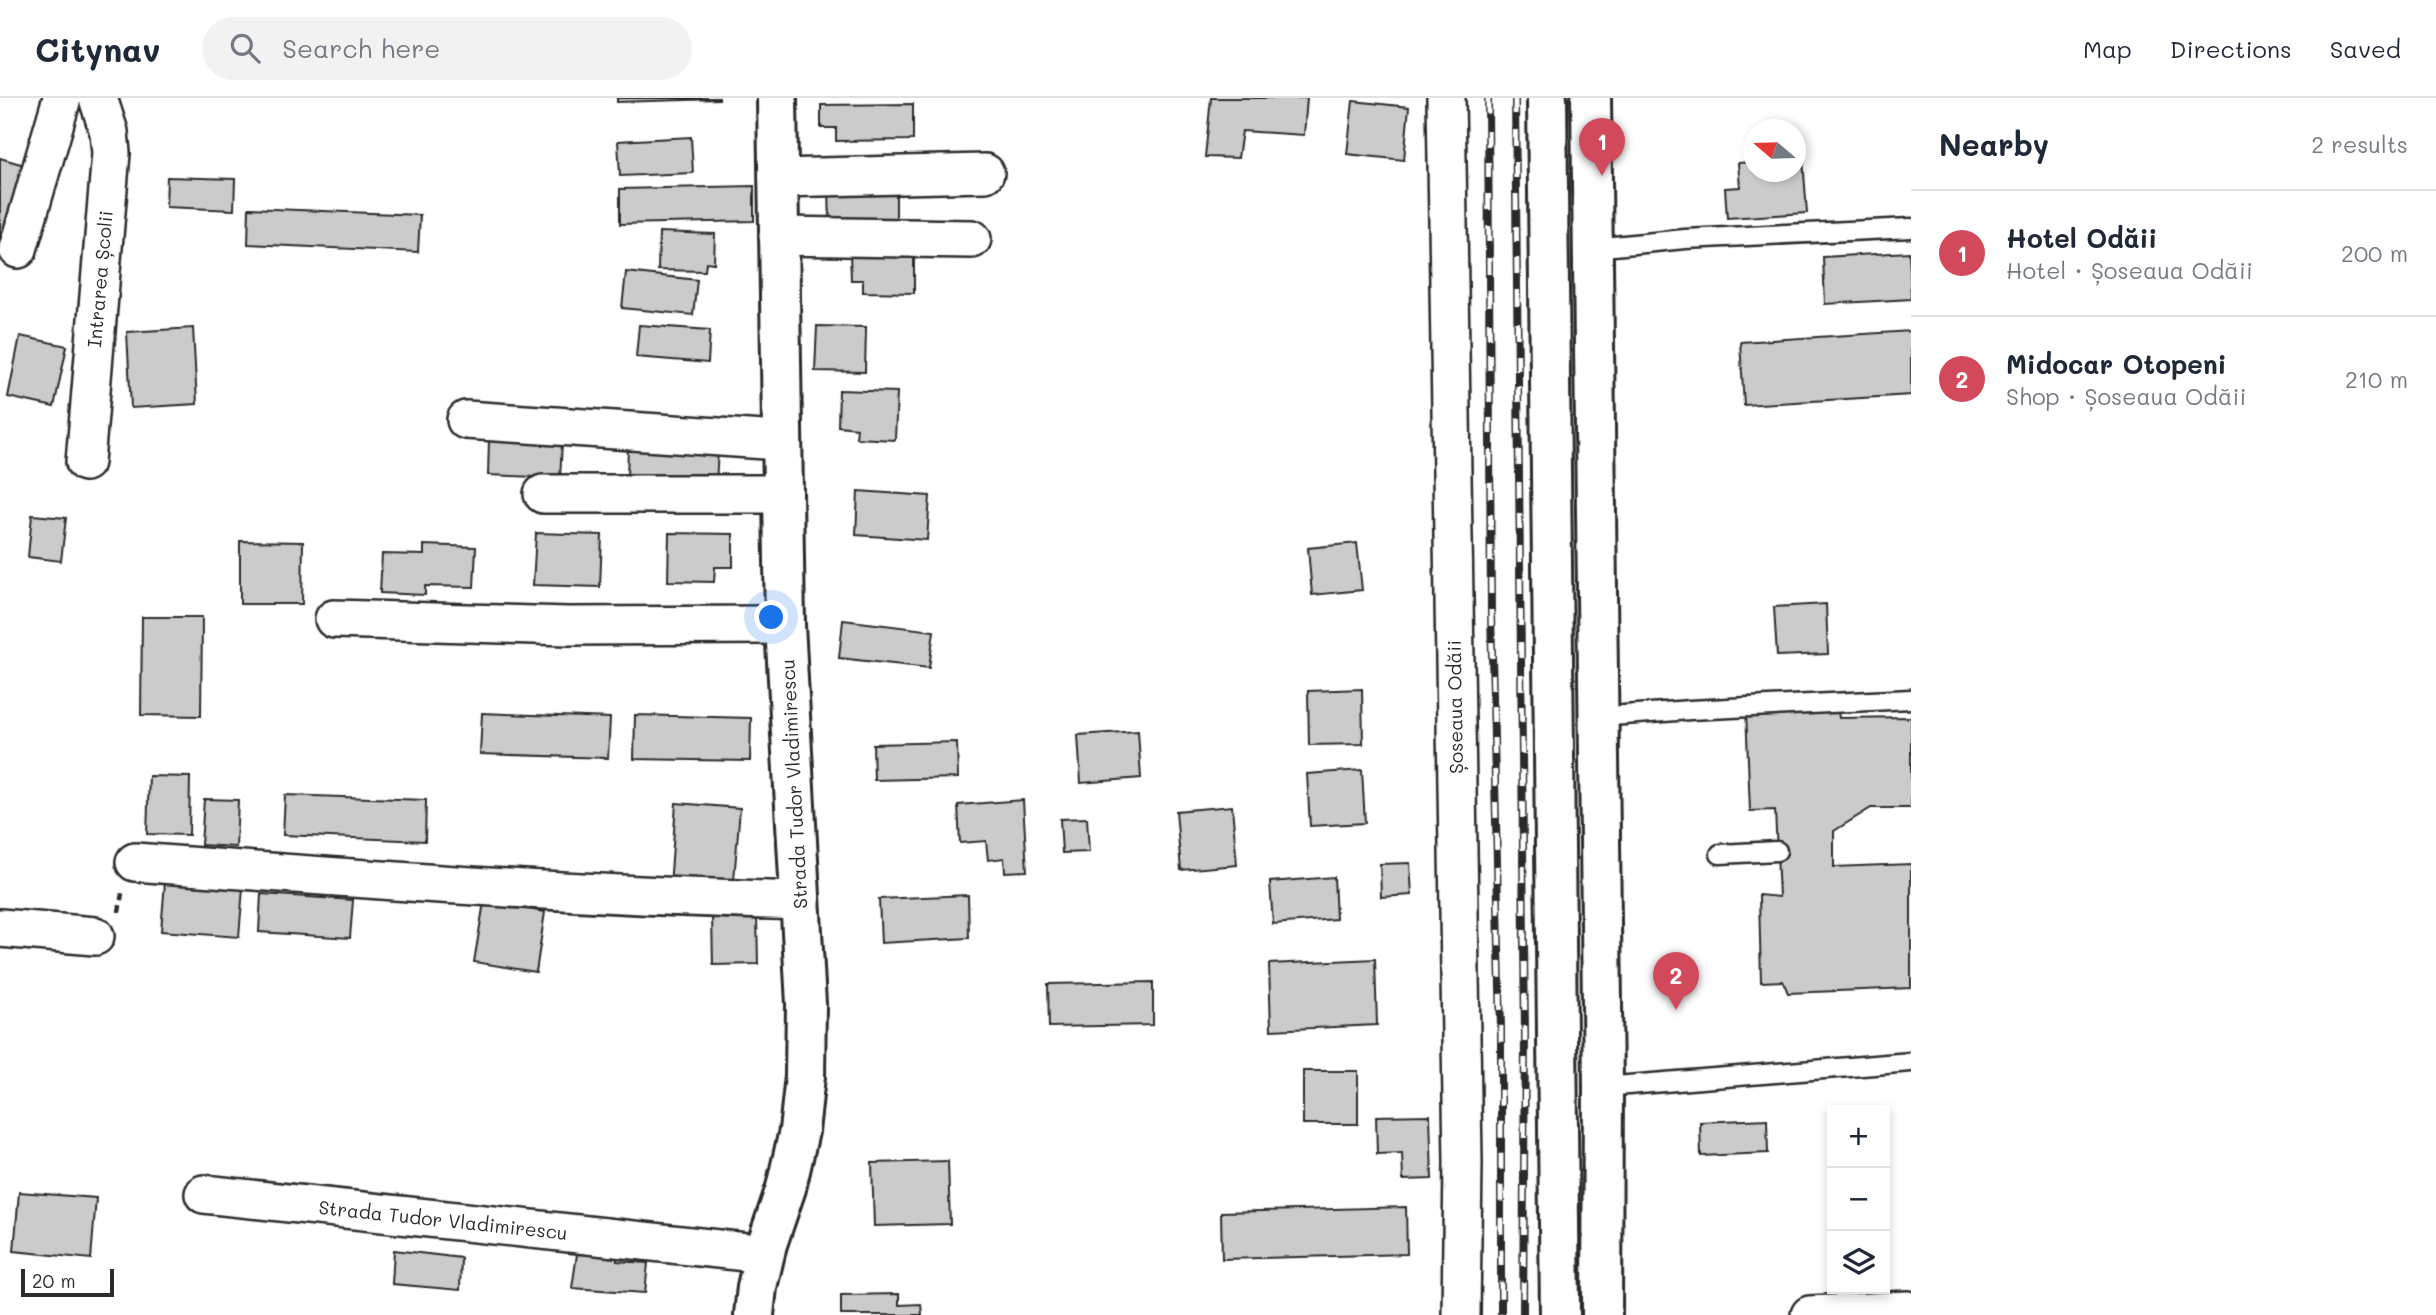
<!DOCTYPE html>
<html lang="en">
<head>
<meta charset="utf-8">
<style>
  body { margin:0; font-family:Mali,sans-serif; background:#f2f2f3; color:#1f2937 }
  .controls { position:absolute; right:21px; bottom:21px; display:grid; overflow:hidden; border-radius:0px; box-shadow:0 4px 10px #0003 }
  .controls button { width:63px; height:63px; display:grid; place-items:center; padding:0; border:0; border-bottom:2px solid #e0e1e3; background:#fff; color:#1f2937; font:35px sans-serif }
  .compass { position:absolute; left:1743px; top:21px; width:63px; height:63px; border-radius:50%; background:#fff; box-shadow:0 4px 10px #0003; rotate:289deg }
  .scale { position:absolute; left:21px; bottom:18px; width:93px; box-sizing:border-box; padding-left:7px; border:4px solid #2b2b2b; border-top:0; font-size:19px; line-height:24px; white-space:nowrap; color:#2b2b2b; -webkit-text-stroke:5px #fff; paint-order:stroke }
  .you { position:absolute; left:772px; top:520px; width:24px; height:24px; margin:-18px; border:5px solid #fff; border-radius:50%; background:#1a73e8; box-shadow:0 0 0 10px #1a73e833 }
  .badge { display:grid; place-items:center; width:46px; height:46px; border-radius:50%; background:#d1495b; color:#fff; font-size:23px; font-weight:700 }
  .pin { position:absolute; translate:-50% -58px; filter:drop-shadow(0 2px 4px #0008) }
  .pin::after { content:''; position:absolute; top:37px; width:24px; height:21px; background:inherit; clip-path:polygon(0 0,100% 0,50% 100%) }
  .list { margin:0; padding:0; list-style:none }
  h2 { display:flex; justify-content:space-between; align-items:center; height:91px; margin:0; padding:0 28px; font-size:30px }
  h2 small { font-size:23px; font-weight:400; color:#747a83 }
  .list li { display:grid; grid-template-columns:46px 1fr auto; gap:21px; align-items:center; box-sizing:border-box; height:126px; padding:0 28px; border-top:2px solid #e0e1e3 }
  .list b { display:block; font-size:26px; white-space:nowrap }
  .list p { margin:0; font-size:23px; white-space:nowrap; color:#747a83 }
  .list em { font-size:23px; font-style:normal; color:#747a83 }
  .icon { flex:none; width:38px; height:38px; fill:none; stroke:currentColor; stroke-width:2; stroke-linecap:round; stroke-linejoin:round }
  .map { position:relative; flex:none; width:1911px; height:1217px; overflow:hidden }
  header { display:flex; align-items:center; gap:42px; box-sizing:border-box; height:98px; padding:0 35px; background:#fff; border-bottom:2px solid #e0e1e3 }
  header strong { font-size:33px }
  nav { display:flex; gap:38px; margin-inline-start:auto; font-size:24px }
  .search { width:490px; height:63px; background:#f2f2f3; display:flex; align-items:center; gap:18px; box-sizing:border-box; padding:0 24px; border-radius:38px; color:#747a83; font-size:26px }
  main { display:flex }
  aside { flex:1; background:#fff }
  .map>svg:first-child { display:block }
  .building { fill:#cbcbcb; stroke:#2b2b2b; stroke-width:2 }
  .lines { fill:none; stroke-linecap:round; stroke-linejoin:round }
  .lane-casing { stroke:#2b2b2b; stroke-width:23 }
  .street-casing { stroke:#2b2b2b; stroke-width:42 }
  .secondary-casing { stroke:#2b2b2b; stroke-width:44 }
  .primary-casing { stroke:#2b2b2b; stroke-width:44 }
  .path { stroke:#2b2b2b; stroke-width:4.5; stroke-dasharray:7 5; stroke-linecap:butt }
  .lane { stroke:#fff; stroke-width:18 }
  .street { stroke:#fff; stroke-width:37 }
  .secondary { stroke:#fff; stroke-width:38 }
  .primary { stroke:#fff; stroke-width:38 }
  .rail-casing { stroke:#2b2b2b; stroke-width:8 }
  .rail { stroke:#fff; stroke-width:5; stroke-dasharray:16; stroke-linecap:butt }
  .labels { text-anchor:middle; stroke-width:7; stroke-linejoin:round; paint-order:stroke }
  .street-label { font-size:19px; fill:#2b2b2b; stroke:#fff }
</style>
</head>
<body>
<header>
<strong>Citynav</strong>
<div class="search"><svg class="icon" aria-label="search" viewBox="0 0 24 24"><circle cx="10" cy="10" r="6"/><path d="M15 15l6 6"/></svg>Search here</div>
<nav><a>Map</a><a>Directions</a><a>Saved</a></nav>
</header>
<main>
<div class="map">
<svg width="1911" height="1217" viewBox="0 0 1911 1217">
  <rect width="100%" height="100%" fill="#fff"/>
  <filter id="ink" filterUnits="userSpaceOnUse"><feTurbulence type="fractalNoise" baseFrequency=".0143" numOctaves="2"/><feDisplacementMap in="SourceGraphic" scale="14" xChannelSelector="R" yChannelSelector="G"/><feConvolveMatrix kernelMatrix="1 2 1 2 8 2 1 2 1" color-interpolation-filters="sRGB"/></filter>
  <g filter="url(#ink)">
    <g class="building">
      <path d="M617,0H719V1L617,4Z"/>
      <path d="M1211,0H1307L1304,37L1242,33L1238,60L1205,59Z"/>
      <path d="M1353,3L1409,9L1404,62L1347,56Z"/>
      <path d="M913,6V42L836,43V30H821V7Z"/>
      <path d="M691,39L693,75L620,78L618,43Z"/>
      <path d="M0,60L38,71L13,154L0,150Z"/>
      <path d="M1796,61H1803L1807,115L1727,120L1725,90L1740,89L1738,65L1754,64V74H1796Z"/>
      <path d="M167,79L235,81L234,112L166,109Z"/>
      <path d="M754,88V123L620,126V91Z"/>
      <path d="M829,89H896V130L830,131Z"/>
      <path d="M249,110L420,117L418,154L248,146Z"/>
      <path d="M659,134L715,136L714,165L706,164L705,173L658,172Z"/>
      <path d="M850,154H914V195L863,194V182H851Z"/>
      <path d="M1909,154L1911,201L1825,206L1823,159Z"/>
      <path d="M626,174L697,182L693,217L622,210Z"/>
      <path d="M639,227L710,232L708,265L636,259Z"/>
      <path d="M817,228L866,229L865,274L815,273Z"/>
      <path d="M193,230L197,306L131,310L127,234Z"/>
      <path d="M1911,233V297L1744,307L1740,244Z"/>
      <path d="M20,238L67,248L54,309L8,299Z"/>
      <path d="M839,292L897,294L895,342L856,340L857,330L838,328Z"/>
      <path d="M489,342L562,345L560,380L488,377Z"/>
      <path d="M628,347L718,352L716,385L627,381Z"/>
      <path d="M858,393L930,398L927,442L856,437Z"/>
      <path d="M32,417L66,420L61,463L28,459Z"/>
      <path d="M536,435L602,437L600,489L533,487Z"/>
      <path d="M669,435L733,436V469H715L714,484L668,483Z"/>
      <path d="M240,443L303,444L302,506H240Z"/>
      <path d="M1357,445L1362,492L1312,497L1308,450Z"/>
      <path d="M424,447L476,449L474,489L425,488V497L380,495L382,456L424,457Z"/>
      <path d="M1826,506L1828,556L1777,558L1774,509Z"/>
      <path d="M142,519H202L201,618L141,617Z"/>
      <path d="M843,522L934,533L929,570L839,560Z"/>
      <path d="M1362,591L1363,646L1309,647L1308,593Z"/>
      <path d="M1837,608L1839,620L1911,619V710H1871L1834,733V769L1911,766V890L1788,895L1783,883L1761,884L1759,797L1779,799L1775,712L1750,713L1746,612Z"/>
      <path d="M482,615L610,620L608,660L480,656Z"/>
      <path d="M635,617L751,620L750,663L634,661Z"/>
      <path d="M1138,633L1141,680L1081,685L1078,637Z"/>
      <path d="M957,644L958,680L874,682L873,646Z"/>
      <path d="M1362,672L1365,725L1310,728L1307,676Z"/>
      <path d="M149,678L190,679L189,737L147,736Z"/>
      <path d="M285,697L426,702L425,743L283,737Z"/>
      <path d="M204,701L238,702L236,749L201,747Z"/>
      <path d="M1023,702L1027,773L1005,774L1004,760L988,762L986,743L960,745L958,707Z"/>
      <path d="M676,705L740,710L733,794L670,789Z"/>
      <path d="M1232,708L1237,767L1181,772L1176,713Z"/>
      <path d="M1087,720L1089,754L1062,755L1060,721Z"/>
      <path d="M1410,765L1412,797L1381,799L1380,766Z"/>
      <path d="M1334,779L1336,821L1273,826L1270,784Z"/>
      <path d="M165,784L243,790L239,839L161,833Z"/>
      <path d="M261,796L353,802L350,840L259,834Z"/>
      <path d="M968,797L969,840L881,845L879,801Z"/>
      <path d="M484,804L545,814L536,874L474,864Z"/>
      <path d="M712,817H757L758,866L713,867Z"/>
      <path d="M1375,861L1377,927L1271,932L1269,866Z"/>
      <path d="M1153,884V927L1049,929L1048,886Z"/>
      <rect x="1303" y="973" width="55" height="53"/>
      <path d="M1430,1017L1432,1081L1403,1082L1402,1055L1377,1056L1376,1018Z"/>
      <path d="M1767,1021L1768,1055L1701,1058L1700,1024Z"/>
      <path d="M948,1063L950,1126L874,1128L872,1065Z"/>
      <path d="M19,1094L96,1100L91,1161L14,1153Z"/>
      <path d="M1406,1109L1407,1156L1222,1161L1221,1114Z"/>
      <path d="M394,1152L461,1160L460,1192L392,1186Z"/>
      <path d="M577,1156L617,1158V1163L648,1165L645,1195L572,1190Z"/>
      <path d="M899,1196V1207L921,1206L922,1217H841V1197Z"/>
    </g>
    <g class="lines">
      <defs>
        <g id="lane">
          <path d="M1593,150L1685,141L1911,130"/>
          <path d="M1598,619L1690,612L1911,601"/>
          <path d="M1720,756L1777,753"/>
          <path d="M1603,989L1911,964"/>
        </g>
        <g id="street">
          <path d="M1446,0L1463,1064L1461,1217"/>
          <path d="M778,80L985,75"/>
          <path d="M778,138L972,141"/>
          <path d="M18,151L62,0"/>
          <path d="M466,322L780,343"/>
          <path d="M85,364L111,55L109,34L98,0"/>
          <path d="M543,396H781"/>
          <path d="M334,521L568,528L785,527"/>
          <path d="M135,764C357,781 578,797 801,803"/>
          <path d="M0,830L95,838"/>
          <path d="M204,1096L765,1156"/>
          <path d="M1810,1217L1908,1212"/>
        </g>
        <path id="secondary" d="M754,1217L757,1189L767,1146L786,1090L799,1033L805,978L806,906L785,527L777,0"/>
        <g id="primary">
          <path d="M1547,0L1560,1217"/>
          <path d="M1591,0L1603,989L1602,1217"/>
        </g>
      </defs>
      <use href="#lane" class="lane-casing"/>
      <use href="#street" class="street-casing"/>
      <use href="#secondary" class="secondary-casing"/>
      <use href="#primary" class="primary-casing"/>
      <path class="path" d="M119,814L122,795"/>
      <use href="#lane" class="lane"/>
      <use href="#street" class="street"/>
      <use href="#secondary" class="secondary"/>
      <use href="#primary" class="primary"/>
      <defs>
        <g id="rail">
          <path d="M1488,0L1491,515L1501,931V1217"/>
          <path d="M1515,0L1525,937L1523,1217"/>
        </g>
      </defs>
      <use href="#rail" class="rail-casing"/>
      <use href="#rail" class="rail"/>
    </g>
  </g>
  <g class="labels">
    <g class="street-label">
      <text transform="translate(100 181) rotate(-85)" y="7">Intrarea Școlii</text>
      <text transform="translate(1455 609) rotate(-91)" y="7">Șoseaua Odăii</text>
      <text transform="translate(794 686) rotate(-93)" y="7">Strada Tudor Vladimirescu</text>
      <text transform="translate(443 1122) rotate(6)" y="7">Strada Tudor Vladimirescu</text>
    </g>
  </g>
</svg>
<div class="controls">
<button>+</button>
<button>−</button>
<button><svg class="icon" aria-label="layers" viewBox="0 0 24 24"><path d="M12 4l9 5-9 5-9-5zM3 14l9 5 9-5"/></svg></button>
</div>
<svg class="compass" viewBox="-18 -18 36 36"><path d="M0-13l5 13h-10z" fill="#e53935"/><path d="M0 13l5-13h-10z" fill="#747a83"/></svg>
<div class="scale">20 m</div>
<div class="you"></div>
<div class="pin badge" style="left:1602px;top:78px">1</div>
<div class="pin badge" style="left:1676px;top:912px">2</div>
</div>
<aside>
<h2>Nearby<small>2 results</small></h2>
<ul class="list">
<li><span class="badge">1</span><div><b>Hotel Odăii</b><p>Hotel · Șoseaua Odăii</p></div><em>200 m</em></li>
<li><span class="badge">2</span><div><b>Midocar Otopeni</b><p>Shop · Șoseaua Odăii</p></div><em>210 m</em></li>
</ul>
</aside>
</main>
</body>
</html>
